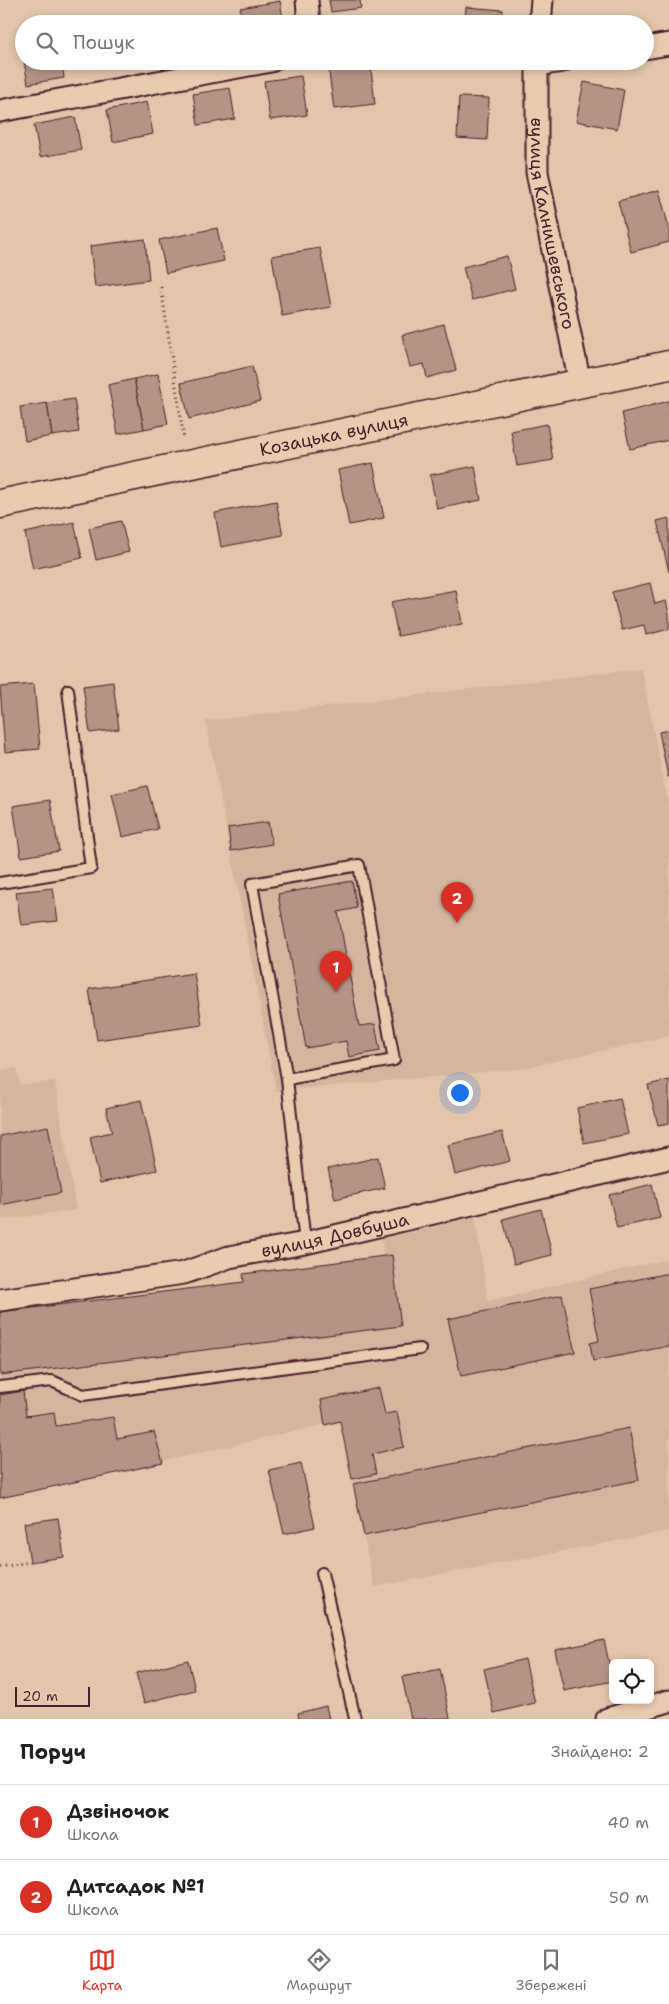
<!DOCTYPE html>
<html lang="uk">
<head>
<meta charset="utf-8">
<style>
  body { margin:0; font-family:"Shantell Sans",sans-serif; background:#f6f6f6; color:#202124 }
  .controls { position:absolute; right:15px; bottom:15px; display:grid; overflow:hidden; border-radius:8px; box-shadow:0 2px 8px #0003 }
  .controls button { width:45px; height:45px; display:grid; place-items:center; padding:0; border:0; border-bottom:1px solid #e0e0e0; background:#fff; color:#202124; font:25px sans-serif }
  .scale { position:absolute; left:15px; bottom:12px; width:75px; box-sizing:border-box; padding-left:5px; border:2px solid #4a1f2b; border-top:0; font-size:14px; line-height:18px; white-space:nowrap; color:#4a1f2b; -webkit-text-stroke:4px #e8ccaf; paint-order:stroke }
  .you { position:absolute; left:459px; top:1092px; width:18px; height:18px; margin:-12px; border:4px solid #fff; border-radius:50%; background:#1a73e8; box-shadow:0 0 0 8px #1a73e833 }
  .badge { display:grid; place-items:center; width:32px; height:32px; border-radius:50%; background:#d93025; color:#fff; font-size:16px; font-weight:700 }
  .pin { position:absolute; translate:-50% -41px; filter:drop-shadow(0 1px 2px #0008) }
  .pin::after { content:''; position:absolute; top:26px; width:18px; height:15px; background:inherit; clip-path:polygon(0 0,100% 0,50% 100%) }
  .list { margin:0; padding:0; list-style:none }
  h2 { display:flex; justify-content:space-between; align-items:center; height:65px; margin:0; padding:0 20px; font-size:21px }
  h2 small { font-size:16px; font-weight:400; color:#757577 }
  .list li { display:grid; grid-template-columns:32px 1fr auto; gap:15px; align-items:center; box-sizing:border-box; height:75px; padding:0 20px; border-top:1px solid #e0e0e0 }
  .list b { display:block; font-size:19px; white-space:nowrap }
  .list p { margin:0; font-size:16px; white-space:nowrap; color:#757577 }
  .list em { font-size:16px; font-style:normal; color:#757577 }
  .icon { flex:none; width:28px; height:28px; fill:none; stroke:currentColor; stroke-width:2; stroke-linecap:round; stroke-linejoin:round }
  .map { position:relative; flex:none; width:669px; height:1719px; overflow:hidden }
  .search { position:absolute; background:#fff; box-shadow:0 2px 8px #0003; left:15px; right:15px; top:15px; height:55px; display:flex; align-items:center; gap:12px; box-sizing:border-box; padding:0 18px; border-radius:28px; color:#757577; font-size:19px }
  .sheet { height:215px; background:#fff }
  nav { display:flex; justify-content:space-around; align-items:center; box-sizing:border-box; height:70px; border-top:1px solid #e0e0e0; background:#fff; font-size:14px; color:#757577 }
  nav a { display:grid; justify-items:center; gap:2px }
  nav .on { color:#d93025 }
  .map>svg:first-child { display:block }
  .built { fill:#d4b69f }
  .building { fill:#b59485; stroke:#4a1f2b }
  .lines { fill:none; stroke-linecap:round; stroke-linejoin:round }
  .lane-casing { stroke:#4a1f2b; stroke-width:14 }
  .street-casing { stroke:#4a1f2b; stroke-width:25 }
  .secondary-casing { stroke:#4a1f2b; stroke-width:31 }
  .path { stroke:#4a1f2b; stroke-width:3; stroke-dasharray:1 4; stroke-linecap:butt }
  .lane { stroke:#e8ccaf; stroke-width:10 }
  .street { stroke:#e8ccaf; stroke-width:21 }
  .secondary { stroke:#e8ccaf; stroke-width:28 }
  .labels { text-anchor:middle; stroke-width:4; stroke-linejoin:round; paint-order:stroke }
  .street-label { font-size:18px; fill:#4a1f2b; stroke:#e8ccaf }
</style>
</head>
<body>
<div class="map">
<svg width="669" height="1719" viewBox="0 0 669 1719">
  <rect width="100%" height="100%" fill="#e2c5aa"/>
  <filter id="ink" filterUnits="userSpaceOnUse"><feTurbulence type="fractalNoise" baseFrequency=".02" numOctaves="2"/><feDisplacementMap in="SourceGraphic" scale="10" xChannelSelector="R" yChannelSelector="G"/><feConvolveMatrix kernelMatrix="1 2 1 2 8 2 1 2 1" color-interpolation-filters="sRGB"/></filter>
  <g filter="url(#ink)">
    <g class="built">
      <path d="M641,668L669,809V1036L520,1069L276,1091L206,721Z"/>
      <path d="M17,1068L20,1085L55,1081L76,1210L0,1220V1070Z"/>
      <path d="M475,1217L488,1301L669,1259V1531L374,1587L340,1421L0,1498V1312L244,1282L243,1274L383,1256L382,1239Z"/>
    </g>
    <g class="building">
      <path d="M329,0H360L361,8L331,12Z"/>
      <path d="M280,1L284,24H243L240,8Z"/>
      <path d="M466,7L503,10L502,24H465Z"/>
      <path d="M24,61H62L64,78L28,84Z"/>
      <path d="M370,61L375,104L334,109L328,66Z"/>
      <path d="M301,76L307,115L270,120L264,81Z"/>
      <path d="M584,82L624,90L617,129L576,121Z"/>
      <path d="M230,88L235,119L198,125L193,94Z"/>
      <path d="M459,97L489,98L487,140L457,138Z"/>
      <path d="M147,102L153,134L113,142L107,110Z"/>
      <path d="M75,117L81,150L40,157L34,125Z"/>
      <path d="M659,190L669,228V242L631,252L618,201Z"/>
      <path d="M217,228L224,261L166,273L159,240Z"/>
      <path d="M145,239L149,280L95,287L90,246Z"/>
      <path d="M320,248L331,307L282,316L272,256Z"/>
      <path d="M507,256L515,289L472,300L463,267Z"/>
      <path d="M444,324L456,370L427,378L424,364L410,367L402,335Z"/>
      <path d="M252,366L260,401L189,419L181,383Z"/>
      <path d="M158,374L168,424L144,429L134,379Z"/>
      <path d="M134,379L144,429L118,434L108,385Z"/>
      <path d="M74,399L79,432L52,436L47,403Z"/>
      <path d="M669,401V440L630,449L622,413Z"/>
      <path d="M47,403L52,436L25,441L20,407Z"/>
      <path d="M547,424L553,460L517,466L511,431Z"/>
      <path d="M373,463L384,518L349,525L338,470Z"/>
      <path d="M475,466L481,500L437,509L430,475Z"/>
      <path d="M276,501L283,535L221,547L215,513Z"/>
      <path d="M669,518V572L657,521Z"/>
      <path d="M121,521L129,552L96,560L89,528Z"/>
      <path d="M74,522L82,558L33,569L25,533Z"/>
      <path d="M650,583L655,604L666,601L669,614V629L646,635L644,625L622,630L612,592Z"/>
      <path d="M456,590L462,624L398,636L391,602Z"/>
      <path d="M113,682L119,729L90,733L83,686Z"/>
      <path d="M34,684L40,749L5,752L0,687Z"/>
      <path d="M669,730V777H668L659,732Z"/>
      <path d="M147,786L158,829L122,837L112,794Z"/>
      <path d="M50,800L59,851L21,857L13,806Z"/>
      <path d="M268,822L272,844L231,851L228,828Z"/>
      <path d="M352,881L357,908L338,912L359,1026L375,1024L380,1051L349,1057L346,1041L306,1048L278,894Z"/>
      <path d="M53,888L58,921L21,925L16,892Z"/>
      <path d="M194,973L202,1025L97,1040L89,989Z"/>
      <path d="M669,1080V1123L658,1125L648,1085Z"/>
      <path d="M620,1098L628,1134L584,1143L577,1108Z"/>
      <path d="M141,1100L157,1170L100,1183L90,1137L112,1132L106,1108Z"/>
      <path d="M48,1126L61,1193L0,1205V1136Z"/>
      <path d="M502,1132L510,1161L455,1175L448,1145Z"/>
      <path d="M378,1157L385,1188L335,1199L328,1169Z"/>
      <path d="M652,1184L660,1218L617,1228L609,1195Z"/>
      <path d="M541,1209L552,1255L514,1264L503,1219Z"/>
      <path d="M392,1255L401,1326L0,1375V1312L244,1282L243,1274Z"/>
      <path d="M669,1273V1346L593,1361L590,1343L599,1341L589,1289Z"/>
      <path d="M562,1295L575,1352L461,1376L448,1319Z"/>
      <path d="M379,1388L385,1414L397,1412L404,1447L372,1454L376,1474L352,1479L340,1421L325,1425L321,1400Z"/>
      <path d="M23,1391L26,1416L54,1412L56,1426L113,1417L117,1439L154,1432L163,1463L0,1498V1395Z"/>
      <path d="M629,1428L639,1480L364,1536L353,1484Z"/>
      <path d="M301,1463L315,1527L284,1534L269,1470Z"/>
      <path d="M58,1518L64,1557L30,1562L24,1523Z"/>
      <path d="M604,1640L613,1681L564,1691L555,1650Z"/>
      <path d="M525,1659L535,1703L494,1713L484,1669Z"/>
      <path d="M188,1660L195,1690L144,1703L136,1673Z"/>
      <path d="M440,1669L450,1718L411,1719L402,1677Z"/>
      <path d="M326,1706L329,1719H299L298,1713Z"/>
    </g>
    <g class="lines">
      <defs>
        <g id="lane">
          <path d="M359,865L394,1060L287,1079L252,884Z"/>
          <path d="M0,883L91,868L68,690"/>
          <path d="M287,1079L305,1243"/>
          <path d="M0,1387L52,1381L83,1395L420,1349"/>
          <path d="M322,1573L355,1719"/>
        </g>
        <g id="street">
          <path d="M307,0L309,24"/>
          <path d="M540,24L542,0"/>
          <path d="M645,48L669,44"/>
          <path id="s1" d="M537,61V172L580,384"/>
          <path d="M537,65L563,61"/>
          <path d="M0,111L271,61"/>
          <path id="s2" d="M0,1300L184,1273L229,1257L305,1243L669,1158"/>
          <path d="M607,1719L669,1701"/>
        </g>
        <g id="secondary">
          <path id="s3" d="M0,504L669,365"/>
        </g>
      </defs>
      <use href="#lane" class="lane-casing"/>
      <use href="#street" class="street-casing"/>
      <use href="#secondary" class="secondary-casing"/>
      <g class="path">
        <path d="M161,287L184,439"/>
        <path d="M0,1567L30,1562"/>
      </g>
      <use href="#lane" class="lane"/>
      <use href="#street" class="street"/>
      <use href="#secondary" class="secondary"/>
    </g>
  </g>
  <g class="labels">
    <g class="street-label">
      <text dy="6" stroke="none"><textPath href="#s1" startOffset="164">вулиця Калнишевського</textPath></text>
      <text dy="6" stroke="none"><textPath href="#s3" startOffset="341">Козацька вулиця</textPath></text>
      <text dy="6" stroke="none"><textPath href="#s2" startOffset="342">вулиця Довбуша</textPath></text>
    </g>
  </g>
</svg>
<div class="controls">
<button><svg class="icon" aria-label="locate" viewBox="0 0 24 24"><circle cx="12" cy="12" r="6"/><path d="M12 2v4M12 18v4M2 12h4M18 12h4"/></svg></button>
</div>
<div class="scale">20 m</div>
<div class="you"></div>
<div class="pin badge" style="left:336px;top:992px">1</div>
<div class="pin badge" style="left:457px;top:923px">2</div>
<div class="search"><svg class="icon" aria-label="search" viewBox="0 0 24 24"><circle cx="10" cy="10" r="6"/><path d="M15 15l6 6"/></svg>Пошук</div>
</div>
<section class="sheet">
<h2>Поруч<small>Знайдено: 2</small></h2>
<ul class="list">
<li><span class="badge">1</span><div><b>Дзвіночок</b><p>Школа</p></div><em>40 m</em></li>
<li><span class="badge">2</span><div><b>Дитсадок №1</b><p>Школа</p></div><em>50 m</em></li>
</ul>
</section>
<nav>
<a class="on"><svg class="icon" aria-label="map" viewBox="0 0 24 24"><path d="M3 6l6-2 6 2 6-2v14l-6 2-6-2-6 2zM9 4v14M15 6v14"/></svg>Карта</a>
<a><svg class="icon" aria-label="directions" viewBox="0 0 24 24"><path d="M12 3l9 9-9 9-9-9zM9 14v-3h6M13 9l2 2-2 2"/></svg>Маршрут</a>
<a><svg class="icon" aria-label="saved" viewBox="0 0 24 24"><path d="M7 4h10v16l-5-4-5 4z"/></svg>Збережені</a>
</nav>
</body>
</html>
